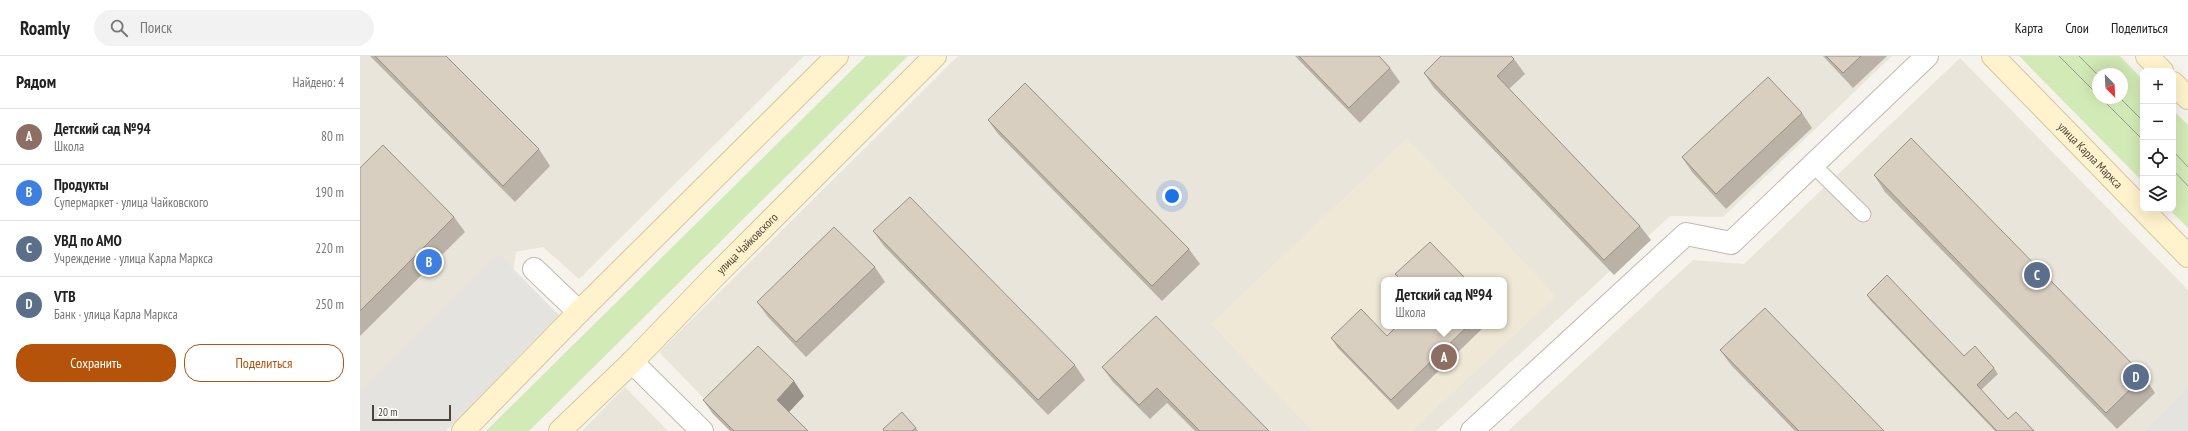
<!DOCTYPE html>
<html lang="ru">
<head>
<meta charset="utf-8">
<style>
  body { margin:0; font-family:"PT Sans Narrow",sans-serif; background:#f2f2f2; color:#222 }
  .controls { position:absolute; right:12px; top:12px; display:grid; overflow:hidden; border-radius:8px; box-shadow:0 4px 16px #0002 }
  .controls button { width:36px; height:36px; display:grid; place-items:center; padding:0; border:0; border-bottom:1px solid #e0e0e0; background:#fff; color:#222; font:20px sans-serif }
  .compass { position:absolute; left:1732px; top:12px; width:36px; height:36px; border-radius:50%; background:#fff; box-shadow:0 4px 16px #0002; rotate:156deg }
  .scale { position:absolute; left:12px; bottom:10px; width:79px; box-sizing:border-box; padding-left:4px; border:2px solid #4b4439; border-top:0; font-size:11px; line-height:14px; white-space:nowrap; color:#4b4439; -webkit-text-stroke:3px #fff; paint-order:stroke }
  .you { position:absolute; left:812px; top:140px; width:14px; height:14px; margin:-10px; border:3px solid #fff; border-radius:50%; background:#1a73e8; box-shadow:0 0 0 6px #1a73e833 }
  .badge { display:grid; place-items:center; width:26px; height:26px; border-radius:50%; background:#b45309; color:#fff; font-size:13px; font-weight:700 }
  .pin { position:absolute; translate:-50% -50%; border:2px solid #fff; box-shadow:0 1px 4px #0006 }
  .popup { position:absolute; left:1021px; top:221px; width:126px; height:52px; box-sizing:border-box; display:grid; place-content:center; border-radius:8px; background:#fff; filter:drop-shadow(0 1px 3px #0005); font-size:13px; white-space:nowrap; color:#767676 }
  .popup b { font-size:15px; color:#222 }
  .popup::after { content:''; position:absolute; left:50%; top:100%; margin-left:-8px; border:8px solid transparent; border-top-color:#fff }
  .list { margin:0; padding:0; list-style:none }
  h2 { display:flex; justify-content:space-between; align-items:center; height:52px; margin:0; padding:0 16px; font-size:17px }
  h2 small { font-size:13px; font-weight:400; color:#767676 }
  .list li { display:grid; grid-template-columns:26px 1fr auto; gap:12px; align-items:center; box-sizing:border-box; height:56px; padding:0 16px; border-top:1px solid #e0e0e0 }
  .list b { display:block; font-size:15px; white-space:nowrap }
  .list p { margin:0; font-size:13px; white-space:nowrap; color:#767676 }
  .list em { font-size:13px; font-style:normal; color:#767676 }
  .actions { display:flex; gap:8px; padding:12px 16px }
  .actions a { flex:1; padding:9px 0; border:1px solid #b45309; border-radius:16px; text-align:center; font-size:14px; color:#b45309 }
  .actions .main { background:#b45309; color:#fff }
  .icon { flex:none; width:22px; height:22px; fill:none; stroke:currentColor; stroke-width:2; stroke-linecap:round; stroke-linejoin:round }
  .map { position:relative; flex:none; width:1828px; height:375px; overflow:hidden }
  header { display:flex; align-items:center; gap:24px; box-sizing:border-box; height:56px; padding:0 20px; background:#fff; border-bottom:1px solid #e0e0e0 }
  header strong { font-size:19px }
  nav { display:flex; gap:22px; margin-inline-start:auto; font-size:14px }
  .search { width:280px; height:36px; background:#f2f2f2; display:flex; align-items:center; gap:10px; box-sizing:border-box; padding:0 14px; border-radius:22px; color:#767676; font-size:15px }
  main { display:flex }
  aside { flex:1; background:#fff }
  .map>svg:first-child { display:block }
  .residential { fill:#eae5da; fill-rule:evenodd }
  .education { fill:#efe8d6; fill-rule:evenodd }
  .green { fill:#d2eab5; fill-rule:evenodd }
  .parking { fill:#e5e3e0 }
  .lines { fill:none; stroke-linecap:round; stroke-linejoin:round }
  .lane-casing { stroke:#c2bbae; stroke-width:17 }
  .street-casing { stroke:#c2bbae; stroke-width:24 }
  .secondary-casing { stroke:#d6c79b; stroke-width:24 }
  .lane { stroke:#fff; stroke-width:15 }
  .street { stroke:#fff; stroke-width:22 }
  .secondary { stroke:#fff3cd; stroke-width:22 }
  .tram { stroke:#9a9a9a; stroke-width:1 }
  .wall { fill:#bab2a6 }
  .shaded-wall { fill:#979187 }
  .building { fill:#d8cfc1; stroke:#979187 }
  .labels { text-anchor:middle; stroke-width:3; stroke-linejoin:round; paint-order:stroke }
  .street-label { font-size:12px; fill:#4b4439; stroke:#fff }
</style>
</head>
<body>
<header>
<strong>Roamly</strong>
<div class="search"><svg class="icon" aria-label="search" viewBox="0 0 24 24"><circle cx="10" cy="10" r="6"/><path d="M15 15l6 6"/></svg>Поиск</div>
<nav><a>Карта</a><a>Слои</a><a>Поделиться</a></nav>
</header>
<main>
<aside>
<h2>Рядом<small>Найдено: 4</small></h2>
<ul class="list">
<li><span class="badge" style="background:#8d6e63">A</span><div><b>Детский сад №94</b><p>Школа</p></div><em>80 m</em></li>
<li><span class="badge" style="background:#3f7fe0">B</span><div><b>Продукты</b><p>Супермаркет · улица Чайковского</p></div><em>190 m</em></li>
<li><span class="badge" style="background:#5c6f8a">C</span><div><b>УВД по АМО</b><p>Учреждение · улица Карла Маркса</p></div><em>220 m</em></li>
<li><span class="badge" style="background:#5c6f8a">D</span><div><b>VTB</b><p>Банк · улица Карла Маркса</p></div><em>250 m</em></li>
</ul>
<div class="actions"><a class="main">Сохранить</a><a>Поделиться</a></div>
</aside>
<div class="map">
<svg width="1828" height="375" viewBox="0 0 1828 375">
  <rect width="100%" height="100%" fill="#f6f3ec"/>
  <g class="residential">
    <path d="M0,0H444L219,223L183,191L156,196L152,223L70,375H0Z"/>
    <path d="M598,0H1532L1363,161L1310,160L1076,375H375L299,296ZM1024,224H1144V270H1024Z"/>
    <path d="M1600,2L1828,234V375H1148L1333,204L1384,208Z"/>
    <path d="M265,331L308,375H222Z"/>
  </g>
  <path class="education" d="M1047,82L1196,240L1052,375H952L851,268ZM1024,224H1144V270H1024Z"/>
  <g class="green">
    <path d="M506,0H548L169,375H126Z"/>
    <path d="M1659,0H1760L1783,24V126ZM1738,18H1762V42H1738Z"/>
    <path d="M1813,54L1828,69V172L1809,153H1813Z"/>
  </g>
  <g class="parking">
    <path d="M139,198L199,259L86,375H0V337Z"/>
    <path d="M1828,332V375H1785Z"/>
  </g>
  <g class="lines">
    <defs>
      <path id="lane" d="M1453,109L1503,158"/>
      <g id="street">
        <path d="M174,213L219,256"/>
        <path d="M272,306L342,375"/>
        <path d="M1112,375L1326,178L1371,187L1567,0"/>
      </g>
      <g id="secondary">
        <path id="s1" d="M1633,0L1828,200"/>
        <path d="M1787,0L1802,15"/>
        <path d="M1813,27L1828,42"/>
        <path d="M103,375L219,256L477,0"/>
        <path id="s2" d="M200,375L272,306L352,223L575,0"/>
      </g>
    </defs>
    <use href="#lane" class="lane-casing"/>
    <use href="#street" class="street-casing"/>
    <use href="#secondary" class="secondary-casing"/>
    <use href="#lane" class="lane"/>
    <use href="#street" class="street"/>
    <use href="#secondary" class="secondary"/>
    <g class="tram">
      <path d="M1699,0L1738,39"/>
      <path d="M1719,0L1738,19"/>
      <path d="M1741,42L1783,84"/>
      <path d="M1760,42L1783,65"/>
      <path d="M1813,95L1828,111"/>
      <path d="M1813,114L1828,130"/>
    </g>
  </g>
  <g class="wall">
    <path d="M10,0H86L179,93L190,110L155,146Z"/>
    <path d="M935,0H1019L1030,12L1040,26L1000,67Z"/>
    <path d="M1463,0H1527L1493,32Z"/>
    <path d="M1154,3L1165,18L1149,33L1280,170L1291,184L1254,219L1074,32L1064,17Z"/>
    <path d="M1442,57L1452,72L1366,153L1332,116L1322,101Z"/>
    <path d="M628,64L829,193L840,208L802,245L638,78Z"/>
    <path d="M0,112L94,161L105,176L0,280Z"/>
    <path d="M1514,119L1784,320L1795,337L1757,373L1525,136Z"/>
    <path d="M513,175L715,309L725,324L688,359L524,190Z"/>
    <path d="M515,211L525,226L446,301L408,261L397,246Z"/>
    <path d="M1507,239L1604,300L1634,312L1638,318L1621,334L1648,363L1674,375H1635L1511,245Z"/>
    <path d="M1037,270H1125L1038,354L978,292L971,282L1027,280Z"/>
    <path d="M1360,294L1524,375H1435L1371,309Z"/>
    <path d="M742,311L909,375H835L807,347L790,363L753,326Z"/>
    <path d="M444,340L429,356L448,375H370L353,358L343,344Z"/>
    <path d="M556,372L558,375H524Z"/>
  </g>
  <path class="shaded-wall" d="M434,325L444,340L427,358L417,344Z"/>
  <g class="building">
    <path d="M15,0H86L179,93L143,130Z"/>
    <path d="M939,0H1019L1030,12L989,52Z"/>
    <path d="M1081,0H1151L1154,3L1137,20L1280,170L1244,204L1064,17Z"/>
    <path d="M1466,0H1501L1483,17Z"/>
    <path d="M1408,21L1442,57L1356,138L1322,101Z"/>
    <path d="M665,27L829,193L792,230L628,64Z"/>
    <path d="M1551,82L1784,320L1746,357L1514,119Z"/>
    <path d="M23,89L94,161L0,255V112Z"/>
    <path d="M550,141L715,309L678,344L513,175Z"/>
    <path d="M474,171L515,211L436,286L397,246Z"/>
    <path d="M1070,186L1107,224H1041L1035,218Z"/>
    <path d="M1527,219L1604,300L1615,290L1634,312L1617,329L1648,363L1656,356L1674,375H1637L1507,239Z"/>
    <path d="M1405,252L1524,375H1439L1360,294Z"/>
    <path d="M1001,253L1027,280L1037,270H1108L1031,344L971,282Z"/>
    <path d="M796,260L909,375H840L797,332L779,349L742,311Z"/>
    <path d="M398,290L434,325L417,344L448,375H374L343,344Z"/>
    <path d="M542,356L556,372L552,375H524L523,373Z"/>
  </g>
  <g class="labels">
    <g class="street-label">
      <text dy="4" stroke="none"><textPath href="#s1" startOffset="139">улица Карла Маркса</textPath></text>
      <text dy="4" stroke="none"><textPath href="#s2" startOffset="265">улица Чайковского</textPath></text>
    </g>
  </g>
</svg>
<div class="controls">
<button>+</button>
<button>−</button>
<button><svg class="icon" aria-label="locate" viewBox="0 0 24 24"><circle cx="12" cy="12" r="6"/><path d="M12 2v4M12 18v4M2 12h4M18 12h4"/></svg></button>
<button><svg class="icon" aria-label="layers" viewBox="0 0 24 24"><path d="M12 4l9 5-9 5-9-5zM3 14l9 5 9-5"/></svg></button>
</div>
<svg class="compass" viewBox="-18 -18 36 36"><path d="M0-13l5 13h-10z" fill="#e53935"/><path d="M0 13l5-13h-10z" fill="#767676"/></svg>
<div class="scale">20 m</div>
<div class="you"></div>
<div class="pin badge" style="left:1084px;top:301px;background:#8d6e63">A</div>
<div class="popup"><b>Детский сад №94</b>Школа</div>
<div class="pin badge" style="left:69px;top:206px;background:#3f7fe0">B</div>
<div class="pin badge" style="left:1677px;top:219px;background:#5c6f8a">C</div>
<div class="pin badge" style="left:1776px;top:321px;background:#5c6f8a">D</div>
</div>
</main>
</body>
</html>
